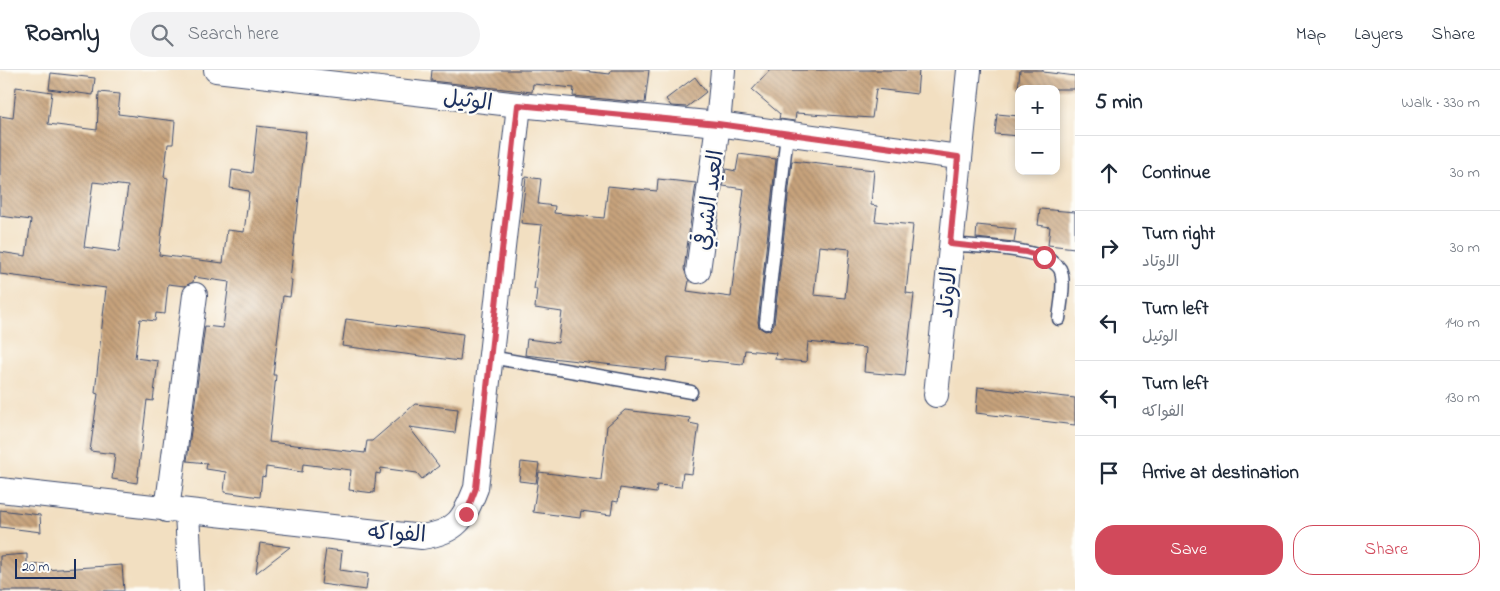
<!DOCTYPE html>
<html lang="en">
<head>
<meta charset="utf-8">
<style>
  body { margin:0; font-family:"Indie Flower","Playpen Sans Arabic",sans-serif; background:#f2f2f3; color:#1f2937 }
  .controls { position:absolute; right:15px; top:15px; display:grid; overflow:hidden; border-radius:10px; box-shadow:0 2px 8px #0003 }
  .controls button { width:45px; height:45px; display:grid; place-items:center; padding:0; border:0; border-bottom:1px solid #e0e1e3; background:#fff; color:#1f2937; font:25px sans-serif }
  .scale { position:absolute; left:15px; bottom:12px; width:61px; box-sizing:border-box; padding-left:5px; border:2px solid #1b2f5e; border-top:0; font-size:14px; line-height:18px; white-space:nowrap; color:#1b2f5e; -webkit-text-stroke:4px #fdfcf7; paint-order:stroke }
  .stop { position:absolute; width:15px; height:15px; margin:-11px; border:4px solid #d1495b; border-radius:50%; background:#fff }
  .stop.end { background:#d1495b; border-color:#fff; box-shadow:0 1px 5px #0008 }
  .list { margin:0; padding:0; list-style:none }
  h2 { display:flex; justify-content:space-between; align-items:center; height:65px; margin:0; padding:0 20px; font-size:21px }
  h2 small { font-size:16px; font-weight:400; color:#747a83 }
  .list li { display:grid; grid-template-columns:32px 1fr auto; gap:15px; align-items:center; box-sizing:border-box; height:75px; padding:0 20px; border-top:1px solid #e0e1e3 }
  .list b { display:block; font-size:19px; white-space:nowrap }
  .list p { margin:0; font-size:16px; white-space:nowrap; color:#747a83 }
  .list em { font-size:16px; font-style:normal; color:#747a83 }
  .actions { display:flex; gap:10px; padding:15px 20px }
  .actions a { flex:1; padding:11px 0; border:1px solid #d1495b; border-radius:20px; text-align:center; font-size:18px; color:#d1495b }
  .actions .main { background:#d1495b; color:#fff }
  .icon { flex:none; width:28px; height:28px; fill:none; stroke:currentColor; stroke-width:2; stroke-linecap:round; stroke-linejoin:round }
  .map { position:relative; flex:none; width:1075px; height:521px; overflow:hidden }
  header { display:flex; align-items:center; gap:30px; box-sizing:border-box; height:70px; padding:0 25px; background:#fff; border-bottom:1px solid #e0e1e3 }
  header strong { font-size:24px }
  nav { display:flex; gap:28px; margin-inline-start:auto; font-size:18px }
  .search { width:350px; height:45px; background:#f2f2f3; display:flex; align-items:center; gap:12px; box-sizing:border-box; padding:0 18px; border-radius:28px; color:#747a83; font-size:19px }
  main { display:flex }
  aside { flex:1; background:#fff }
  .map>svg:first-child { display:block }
  .building { fill:url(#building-back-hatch); fill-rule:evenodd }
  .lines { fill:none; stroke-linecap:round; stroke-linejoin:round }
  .service-casing { stroke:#3b496d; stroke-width:15 }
  .minor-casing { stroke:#3b496d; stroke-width:26 }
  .service { stroke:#fff; stroke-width:12 }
  .minor { stroke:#fff; stroke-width:24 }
  .route { stroke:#d1495b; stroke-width:6 }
  .labels { text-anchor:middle; stroke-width:4.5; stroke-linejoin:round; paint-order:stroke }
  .street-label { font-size:22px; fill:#1b2f5e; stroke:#fdfcf7 }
</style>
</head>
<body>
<header>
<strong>Roamly</strong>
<div class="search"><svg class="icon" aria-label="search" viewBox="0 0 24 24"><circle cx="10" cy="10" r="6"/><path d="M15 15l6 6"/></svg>Search here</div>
<nav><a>Map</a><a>Layers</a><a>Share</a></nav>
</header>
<main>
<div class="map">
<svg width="1075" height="521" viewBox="0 0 1075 521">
  <defs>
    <pattern id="building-back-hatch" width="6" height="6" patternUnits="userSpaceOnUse" patternTransform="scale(1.25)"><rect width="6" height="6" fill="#c7a37c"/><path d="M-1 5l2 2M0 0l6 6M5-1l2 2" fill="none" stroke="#a18569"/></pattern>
  </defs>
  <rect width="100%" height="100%" fill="#fdfcf7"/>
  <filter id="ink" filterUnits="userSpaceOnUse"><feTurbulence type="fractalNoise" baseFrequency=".02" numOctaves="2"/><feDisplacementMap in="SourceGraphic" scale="10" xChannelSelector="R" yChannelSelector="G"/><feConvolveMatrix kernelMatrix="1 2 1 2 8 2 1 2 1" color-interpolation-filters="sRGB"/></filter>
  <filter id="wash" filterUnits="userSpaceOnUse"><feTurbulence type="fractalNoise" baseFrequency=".0096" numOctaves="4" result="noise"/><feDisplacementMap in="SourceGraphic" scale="20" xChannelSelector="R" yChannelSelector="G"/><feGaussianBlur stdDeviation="1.12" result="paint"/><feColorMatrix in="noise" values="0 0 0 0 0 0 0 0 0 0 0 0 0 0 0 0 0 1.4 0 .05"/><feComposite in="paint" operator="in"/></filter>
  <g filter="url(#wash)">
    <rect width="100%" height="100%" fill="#f2dfc1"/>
    <g id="blocks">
      <g class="building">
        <path d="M432,0H574L610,4L611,0H649L645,33L573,26L574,18L533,14L532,22L431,11Z"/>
        <path d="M770,0H919L917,24L876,19L872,48L796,43L795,51L779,49L780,44L752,20Z"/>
        <path d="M1020,0H1043V2L1075,6V19H1018Z"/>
        <path d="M51,3L95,8L93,25L49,19Z"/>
        <path d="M695,7L706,22L687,37L671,36L666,29Z"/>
        <path d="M16,17L52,22L48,54L97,60L99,22L120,24L118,44L175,51L173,74H168L164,107L168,108L159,185L223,193L227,160L244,162L248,131L249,121L230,118L232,100L252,103L257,56L306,62L290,210H292L290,227L283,226L273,305H276L269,372L365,383L367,371H372L415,334L458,339L455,363L409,357L439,396L422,409L417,403L381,398L380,404L376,403L374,423L349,420L351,400L303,394L302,402L266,397L265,407L262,406L260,427L224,422L226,402L206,399L207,393L187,391L205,256L223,258L229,212L194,207L193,212L185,216L168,214L165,244L156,243L155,251L140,249L135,288L158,291L153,331L147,330L137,413L112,409L115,384L90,381L98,324L95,323L106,218L0,204V182L26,186L31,150L0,146V46L13,48ZM93,112L128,116L119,182L84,177Z"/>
        <path d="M997,44L1019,46V66L995,64Z"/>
        <path d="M739,84L776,89L758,252L759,257L765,261L770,260L774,254L792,91L874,100L871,135L877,136L875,151L913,155L906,223L914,224L905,306L864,302L866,278L808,272L806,292L775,289L776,283L745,280L743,294L668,287L666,301L525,285L527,269L558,273L562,242L535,238L537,219H534L542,155L521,153L526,107L541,109L538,134L555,136L554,143L604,148L608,116L657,121L658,109L696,113L684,199L689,211L687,221L731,227L744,119L723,116L726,99L736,101ZM819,176L850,179L845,228L814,225Z"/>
        <path d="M1040,139L1075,142V178L1048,175L1050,157L1038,155Z"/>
        <path d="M977,155L1016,159L1014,172L976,168Z"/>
        <path d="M346,249L463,264L460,291L342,276Z"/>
        <path d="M978,317L1075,328V355L976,343Z"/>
        <path d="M625,340L690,348L689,353L699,355L692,404L683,403L681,417L657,415L656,423L620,418L618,432L613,431L611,445L581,441L580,448L533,442L539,402L601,410L607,356Z"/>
        <path d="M521,392L539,394L536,413L519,411Z"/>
        <path d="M0,440L40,445L41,462L0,457Z"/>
        <path d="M260,473L290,477L256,503Z"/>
        <path d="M326,479L342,481L340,500L368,504L366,520L321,514Z"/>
        <path d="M27,484V495L44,494V500L122,495L124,521H0V486Z"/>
      </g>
    </g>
  </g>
  <g filter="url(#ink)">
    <use href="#blocks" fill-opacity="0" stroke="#3b496d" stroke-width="1"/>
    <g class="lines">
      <defs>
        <g id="service">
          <path d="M950,174C975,177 1046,177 1060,199C1066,211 1060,236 1059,249"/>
          <path d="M766,253L787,64"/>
          <path d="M490,287L691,322"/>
        </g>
        <g id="minor">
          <path d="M216,0L519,35L718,54L958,87"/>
          <path d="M698,201L718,54L723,0"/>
          <path d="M936,325L969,0"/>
          <path d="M0,420L422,467C457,462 464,449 476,418L519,35"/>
          <path d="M167,440L195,225"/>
          <path d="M187,442L191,521"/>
        </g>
      </defs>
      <use href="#service" class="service-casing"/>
      <use href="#minor" class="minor-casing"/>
      <use href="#service" class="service"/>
      <use href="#minor" class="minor"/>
    </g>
  </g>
  <g class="lines" filter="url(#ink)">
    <path class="route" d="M466,444L476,418L518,35L718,54L958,87L950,174L1026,182L1044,187"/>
  </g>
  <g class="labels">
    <g class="street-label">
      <text transform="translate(468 29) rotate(7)" y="8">الوثيل</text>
      <text transform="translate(708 130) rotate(-82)" y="8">العيد الشرقي</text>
      <text transform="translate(946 222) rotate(-85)" y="8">الاوتاد</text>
      <text transform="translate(397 462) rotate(3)" y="8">الفواكه</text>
    </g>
  </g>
</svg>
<div class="controls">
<button>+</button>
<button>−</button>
</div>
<div class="scale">20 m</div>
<div class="stop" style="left:1044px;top:187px"></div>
<div class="stop end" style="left:466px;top:444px"></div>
</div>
<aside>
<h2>5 min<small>Walk · 330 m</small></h2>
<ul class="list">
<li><svg class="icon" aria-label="ahead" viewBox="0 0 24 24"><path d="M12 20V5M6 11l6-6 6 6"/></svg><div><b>Continue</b></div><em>30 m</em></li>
<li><svg class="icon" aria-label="right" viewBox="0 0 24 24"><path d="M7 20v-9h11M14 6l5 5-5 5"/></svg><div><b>Turn right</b><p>الاوتاد</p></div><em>30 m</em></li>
<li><svg class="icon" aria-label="left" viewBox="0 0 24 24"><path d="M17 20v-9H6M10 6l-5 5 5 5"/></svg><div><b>Turn left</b><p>الوثيل</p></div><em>140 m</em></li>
<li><svg class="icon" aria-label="left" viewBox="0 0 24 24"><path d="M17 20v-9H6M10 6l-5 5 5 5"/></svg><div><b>Turn left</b><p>الفواكه</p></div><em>130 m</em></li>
<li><svg class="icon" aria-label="arrive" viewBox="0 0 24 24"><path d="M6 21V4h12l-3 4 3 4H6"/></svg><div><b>Arrive at destination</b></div></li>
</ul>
<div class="actions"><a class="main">Save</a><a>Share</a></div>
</aside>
</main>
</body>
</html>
